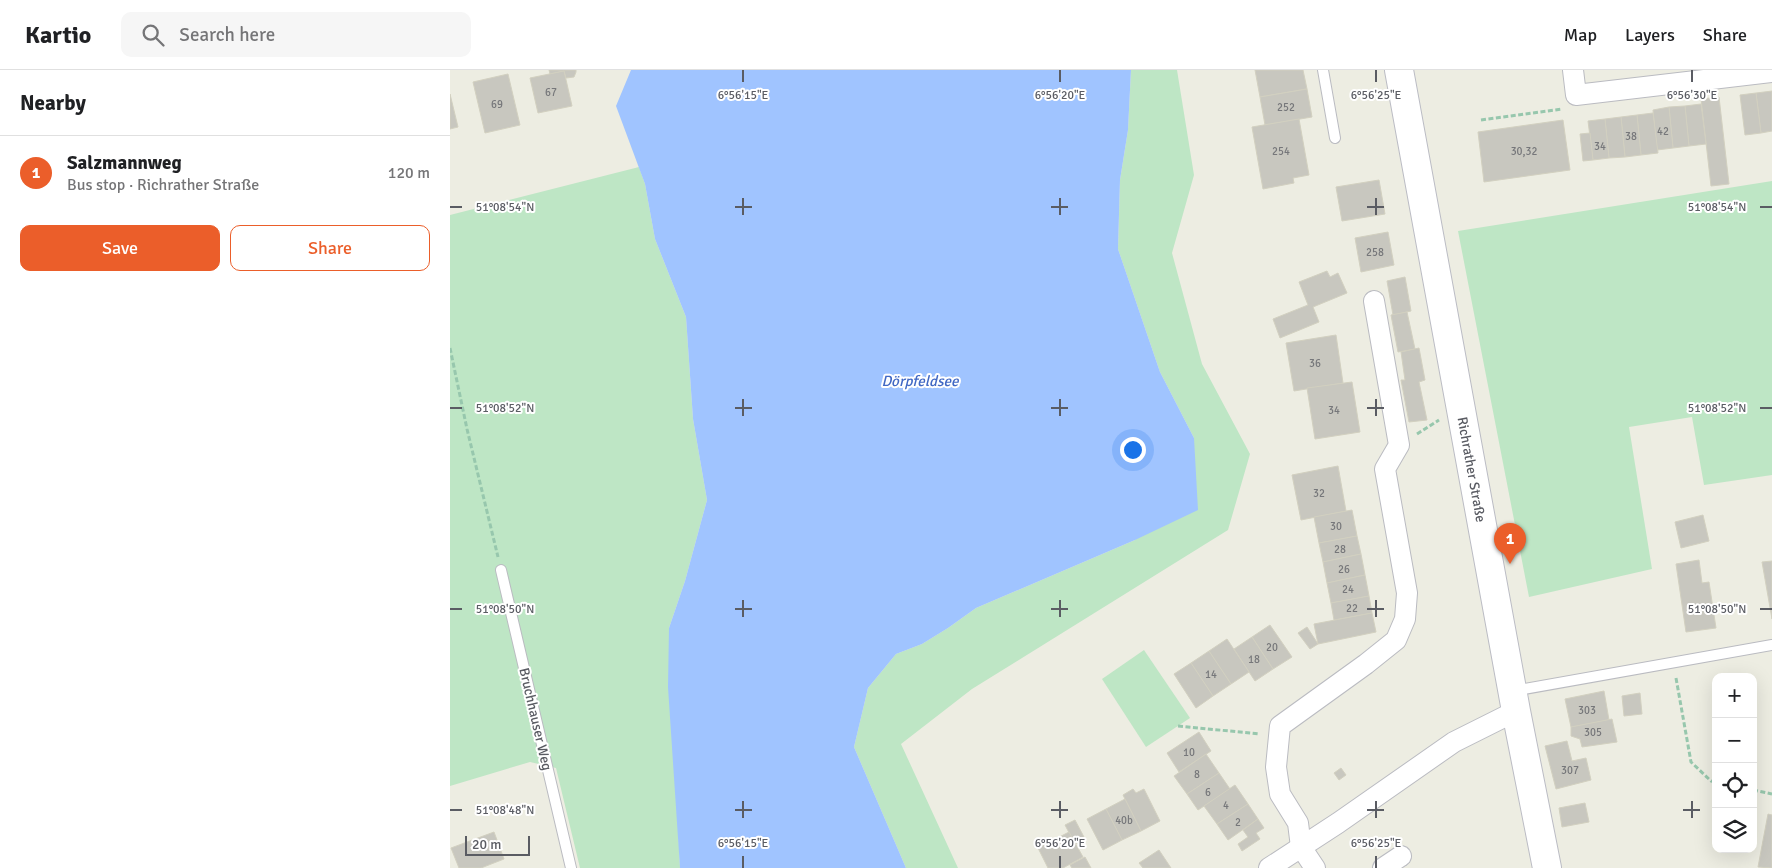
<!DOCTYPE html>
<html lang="en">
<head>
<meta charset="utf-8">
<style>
  body { margin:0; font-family:Signika,sans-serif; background:#f6f6f6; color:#202124 }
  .controls { position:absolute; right:15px; bottom:15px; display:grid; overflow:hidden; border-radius:10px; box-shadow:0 5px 20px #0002 }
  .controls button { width:45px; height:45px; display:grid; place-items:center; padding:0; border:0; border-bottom:1px solid #e0e0e0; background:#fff; color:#202124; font:25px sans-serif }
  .scale { position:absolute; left:15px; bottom:12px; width:65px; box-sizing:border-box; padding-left:5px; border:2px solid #5a5c63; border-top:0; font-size:14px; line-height:18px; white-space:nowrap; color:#5a5c63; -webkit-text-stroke:4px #fff; paint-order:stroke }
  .you { position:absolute; left:682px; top:379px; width:18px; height:18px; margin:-12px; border:4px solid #fff; border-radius:50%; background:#1a73e8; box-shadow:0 0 0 8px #1a73e833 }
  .badge { display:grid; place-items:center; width:32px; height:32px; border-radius:50%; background:#eb5e2a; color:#fff; font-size:16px; font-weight:700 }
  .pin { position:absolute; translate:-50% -41px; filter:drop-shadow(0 1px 2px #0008) }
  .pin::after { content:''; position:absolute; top:26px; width:18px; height:15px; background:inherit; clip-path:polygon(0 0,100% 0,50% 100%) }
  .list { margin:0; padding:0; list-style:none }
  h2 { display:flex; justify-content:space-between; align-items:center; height:65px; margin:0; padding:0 20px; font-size:21px }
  h2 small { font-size:16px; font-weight:400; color:#757577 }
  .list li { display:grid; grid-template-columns:32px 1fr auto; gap:15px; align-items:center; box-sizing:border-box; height:75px; padding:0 20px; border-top:1px solid #e0e0e0 }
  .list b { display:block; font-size:19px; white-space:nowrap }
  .list p { margin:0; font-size:16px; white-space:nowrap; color:#757577 }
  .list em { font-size:16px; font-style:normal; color:#757577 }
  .actions { display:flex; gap:10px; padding:15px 20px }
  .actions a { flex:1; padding:11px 0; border:1px solid #eb5e2a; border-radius:10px; text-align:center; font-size:18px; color:#eb5e2a }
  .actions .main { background:#eb5e2a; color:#fff }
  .icon { flex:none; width:28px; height:28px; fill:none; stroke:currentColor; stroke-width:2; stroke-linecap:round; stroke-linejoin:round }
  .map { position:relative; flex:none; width:1322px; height:798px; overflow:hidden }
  header { display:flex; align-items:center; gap:30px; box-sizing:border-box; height:70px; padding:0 25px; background:#fff; border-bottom:1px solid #e0e0e0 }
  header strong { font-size:24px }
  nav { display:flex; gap:28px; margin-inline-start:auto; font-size:18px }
  .search { width:350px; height:45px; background:#f6f6f6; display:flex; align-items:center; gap:12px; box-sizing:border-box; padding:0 18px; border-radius:10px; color:#757577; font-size:19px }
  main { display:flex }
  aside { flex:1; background:#fff }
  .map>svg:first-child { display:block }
  .green { fill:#bee6c5 }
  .water { fill:#a0c4ff }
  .building { fill:#c8c7bf; stroke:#d2d0c0 }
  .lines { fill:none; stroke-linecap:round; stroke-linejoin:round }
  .service-casing { stroke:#babbc1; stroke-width:12 }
  .minor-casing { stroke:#babbc1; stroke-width:22 }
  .secondary-casing { stroke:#bbbcc4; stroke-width:30 }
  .path { stroke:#97c7ad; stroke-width:3; stroke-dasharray:5 2.5; stroke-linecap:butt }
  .service { stroke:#fff; stroke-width:10 }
  .minor { stroke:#fff; stroke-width:20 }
  .secondary { stroke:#fff; stroke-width:28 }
  .ticks { fill:none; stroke:#5a5c63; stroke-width:2 }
  .labels { text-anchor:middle; stroke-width:4; stroke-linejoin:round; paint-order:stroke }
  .number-label { font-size:11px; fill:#76777a }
  .street-label { font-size:14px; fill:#5a5c63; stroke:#fff }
  .water-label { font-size:15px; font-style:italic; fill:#4168c4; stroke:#fff }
  .ticks-label { font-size:12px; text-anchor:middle; fill:#5a5c63; stroke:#fff; stroke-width:4; stroke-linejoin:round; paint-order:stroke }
</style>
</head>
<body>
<header>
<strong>Kartio</strong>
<div class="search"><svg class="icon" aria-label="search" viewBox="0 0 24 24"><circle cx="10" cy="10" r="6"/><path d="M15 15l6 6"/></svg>Search here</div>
<nav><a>Map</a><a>Layers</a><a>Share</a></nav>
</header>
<main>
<aside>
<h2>Nearby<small></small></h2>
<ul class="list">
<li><span class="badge">1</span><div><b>Salzmannweg</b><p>Bus stop · Richrather Straße</p></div><em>120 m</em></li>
</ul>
<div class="actions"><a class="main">Save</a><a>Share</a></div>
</aside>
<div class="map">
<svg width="1322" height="798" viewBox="0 0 1322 798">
  <rect width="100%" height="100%" fill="#edede2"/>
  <g class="green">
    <path d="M681,0H727L744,105L722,183L752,294L800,384L778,460L522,619L451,674L508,798H456L404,677L418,618L446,584L472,574L498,558L526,538L685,470L744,368L710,302L668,179L670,110L678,60Z"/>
    <path d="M189,97L195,114L205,169L236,247L243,349L257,430L235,511L219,558L230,798H130L106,698L80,692L0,716V145Z"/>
    <path d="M1322,111V405L1254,415L1242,347L1179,357L1202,499L1079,527L1008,161Z"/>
    <path d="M694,580L740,648L696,677L652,609Z"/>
  </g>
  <path class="water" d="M181,0H681L678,60L670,110L668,179L710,302L744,368L748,440L685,470L526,538L498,558L472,574L446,584L418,618L404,677L456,798H230L218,617L219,558L235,511L257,430L243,349L236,247L205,169L195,114L166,36Z"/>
  <g class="building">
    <path d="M99,0H126V2L124,7L116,8L114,1L100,4Z"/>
    <path d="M805,0H853L857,19L810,27Z"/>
    <path d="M114,1L122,36L88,43L80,8Z"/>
    <path d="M58,4L70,55L35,63L23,12Z"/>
    <path d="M857,19L862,47L815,55L810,27Z"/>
    <path d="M1322,21V61L1311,63L1306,23Z"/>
    <path d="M1306,23L1311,63L1295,65L1290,25Z"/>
    <path d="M0,24L8,57L0,59Z"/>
    <path d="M1269,27L1279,114L1261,116L1251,29Z"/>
    <path d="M1251,34L1256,74L1239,76L1235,36Z"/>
    <path d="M1235,36L1239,76L1223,78L1219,37Z"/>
    <path d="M1219,37L1223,78L1207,80L1203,40Z"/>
    <path d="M1203,43L1208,83L1191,85L1187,45Z"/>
    <path d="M1187,45L1191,85L1175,87L1171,47Z"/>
    <path d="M1171,47L1175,87L1159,88L1155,49Z"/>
    <path d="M849,49L859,105L843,108L844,113L813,119L802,57Z"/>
    <path d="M1155,49L1159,88L1143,90L1138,51Z"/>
    <path d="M1113,50L1120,100L1034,112L1028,62Z"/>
    <path d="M1140,63L1143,90L1133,91L1130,64Z"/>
    <path d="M929,110L935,144L892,151L886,117Z"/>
    <path d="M938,162L944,195L911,202L905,168Z"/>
    <path d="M877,201L880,207L888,203L897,223L863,237L869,252L830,268L823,249L858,235L849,212Z"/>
    <path d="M955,207L961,241L943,245L937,211Z"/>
    <path d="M957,242L965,279L948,282L941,245Z"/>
    <path d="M886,265L893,313L844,321L836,273Z"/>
    <path d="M969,278L975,310L969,312L977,350L959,352L951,310H955L951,282Z"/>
    <path d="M902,312L910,362L865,369L857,318Z"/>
    <path d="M888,396L896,441L851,450L842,405Z"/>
    <path d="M902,440L907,466L869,473L864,447Z"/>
    <path d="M1253,445L1259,471L1231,478L1225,452Z"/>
    <path d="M907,466L911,484L873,492L869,473Z"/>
    <path d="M911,484L915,505L877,513L873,492Z"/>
    <path d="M1249,490L1252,513L1259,512L1266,558L1236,562L1226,494Z"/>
    <path d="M1322,491V549L1312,492Z"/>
    <path d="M915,505L919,526L881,533L877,513Z"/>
    <path d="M919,526L922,543L884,550L881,533Z"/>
    <path d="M922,543L926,562L868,574L864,554Z"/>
    <path d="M820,555L842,587L823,599L802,567Z"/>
    <path d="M857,557L868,574L860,579L848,563Z"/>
    <path d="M802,567L823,599L805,611L784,579Z"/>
    <path d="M777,569L799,602L781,614L759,581Z"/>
    <path d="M759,581L781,614L763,626L741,593Z"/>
    <path d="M741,593L763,626L746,638L724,604Z"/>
    <path d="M1154,621L1159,650L1121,657L1115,629Z"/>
    <path d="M1190,623L1192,644L1174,646L1172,626Z"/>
    <path d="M1162,649L1167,672L1132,677L1130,669L1121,666V657Z"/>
    <path d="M749,662L761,681L729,702L717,683Z"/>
    <path d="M1117,671L1122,691L1136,688L1141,710L1106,719L1095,676Z"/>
    <path d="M756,684L769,703L737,724L724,706Z"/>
    <path d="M891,698L896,705L889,710L884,703Z"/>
    <path d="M769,703L780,719L748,740L737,724Z"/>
    <path d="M785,715L798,734L767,754L754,736Z"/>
    <path d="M683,719L686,723L694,719L710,751L691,761L673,725Z"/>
    <path d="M675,729L691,761L672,770L656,739Z"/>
    <path d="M1135,733L1139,752L1112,757L1109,738Z"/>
    <path d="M798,734L808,749L778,770L767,754Z"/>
    <path d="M656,739L672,770L653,780L637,749Z"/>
    <path d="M1318,744L1322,745V798L1308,797Z"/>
    <path d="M808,749L814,758L806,763L810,769L792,781L788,774L798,767L793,760Z"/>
    <path d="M625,750L635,769L625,774L615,755Z"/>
    <path d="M44,762L54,789L31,798H9L1,778Z"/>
    <path d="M619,762L633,787L613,798H598L588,778Z"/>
    <path d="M709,780L721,798H693L689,793Z"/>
    <path d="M635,787L641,798H622L620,795Z"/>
  </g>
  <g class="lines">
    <defs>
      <g id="service">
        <path d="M873,0L885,68"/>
        <path d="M51,500L121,798"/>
        <path d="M1063,621L1322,575"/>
      </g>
      <g id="minor">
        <path d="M1123,0L1126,25L1322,2"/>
        <path d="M819,798L888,753L1004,672L1066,641"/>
        <path d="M865,798L851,777L848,753L830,724L826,697L830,656L916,594L946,570L955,549L957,523L935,399L949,375L924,231"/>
        <path d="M933,798L951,786"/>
      </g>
      <g id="secondary">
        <path id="s1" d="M949,0L1066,641L1097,798"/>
      </g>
    </defs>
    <use href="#service" class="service-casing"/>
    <use href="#minor" class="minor-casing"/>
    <use href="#secondary" class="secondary-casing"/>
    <g class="path">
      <path d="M1031,50L1112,39"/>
      <path d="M0,278L17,359L48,487"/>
      <path d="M967,364L989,350"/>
      <path d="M1226,608L1241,692L1261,711L1266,712"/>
      <path d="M728,656L810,664"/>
      <path d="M1303,720L1322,724"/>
    </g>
    <use href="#service" class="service"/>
    <use href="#minor" class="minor"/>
    <use href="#secondary" class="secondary"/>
  </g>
  <path class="ticks" d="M293,0V12M610,0V12M926,0V12M1242,0V12M293,128V145M610,128V145M926,128V145M0,137H12M285,137H302M601,137H618M917,137H934M1310,137H1322M293,329V346M610,329V346M926,329V346M0,338H12M285,338H302M601,338H618M917,338H934M1310,338H1322M293,530V547M610,530V547M926,530V547M0,539H12M285,539H302M601,539H618M917,539H934M1310,539H1322M293,731V748M610,731V748M926,731V748M1242,731V748M0,740H12M285,740H302M601,740H618M917,740H934M1233,740H1250M293,786V798M610,786V798M926,786V798"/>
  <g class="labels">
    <g class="number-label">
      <text x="101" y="26">67</text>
      <text x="47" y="38">69</text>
      <text x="836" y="41">252</text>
      <text x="1213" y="65">42</text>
      <text x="1181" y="70">38</text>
      <text x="1150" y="80">34</text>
      <text x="831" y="85">254</text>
      <text x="1074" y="85">30,32</text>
      <text x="925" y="186">258</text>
      <text x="865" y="297">36</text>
      <text x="884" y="344">34</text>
      <text x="869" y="427">32</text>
      <text x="886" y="460">30</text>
      <text x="890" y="483">28</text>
      <text x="894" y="503">26</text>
      <text x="898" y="523">24</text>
      <text x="902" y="542">22</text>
      <text x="822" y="581">20</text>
      <text x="804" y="593">18</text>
      <text x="761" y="608">14</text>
      <text x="1137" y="644">303</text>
      <text x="1143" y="666">305</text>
      <text x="739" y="686">10</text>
      <text x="1120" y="704">307</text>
      <text x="747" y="708">8</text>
      <text x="758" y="726">6</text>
      <text x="776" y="739">4</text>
      <text x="674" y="754">40b</text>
      <text x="788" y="756">2</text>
    </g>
    <g class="street-label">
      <text dy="5" stroke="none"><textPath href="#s1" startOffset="406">Richrather Straße</textPath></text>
      <text transform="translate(86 649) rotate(77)" y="5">Bruchhauser Weg</text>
    </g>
    <g class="water-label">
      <text x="470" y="316">Dörpfeldsee</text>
    </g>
  </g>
  <g class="ticks-label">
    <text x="293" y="29">6°56'15"E</text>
    <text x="610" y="29">6°56'20"E</text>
    <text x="926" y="29">6°56'25"E</text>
    <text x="1242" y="29">6°56'30"E</text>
    <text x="55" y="141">51°08'54"N</text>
    <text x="1267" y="141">51°08'54"N</text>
    <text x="55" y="342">51°08'52"N</text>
    <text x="1267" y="342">51°08'52"N</text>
    <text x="55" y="543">51°08'50"N</text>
    <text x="1267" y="543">51°08'50"N</text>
    <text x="55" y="744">51°08'48"N</text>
    <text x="293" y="777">6°56'15"E</text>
    <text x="610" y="777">6°56'20"E</text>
    <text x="926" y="777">6°56'25"E</text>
  </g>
</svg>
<div class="controls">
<button>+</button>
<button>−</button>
<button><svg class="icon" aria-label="locate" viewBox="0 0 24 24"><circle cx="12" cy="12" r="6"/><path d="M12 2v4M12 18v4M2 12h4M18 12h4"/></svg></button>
<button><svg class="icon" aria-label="layers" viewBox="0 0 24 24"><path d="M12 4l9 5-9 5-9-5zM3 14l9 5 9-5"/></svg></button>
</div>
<div class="scale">20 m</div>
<div class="you"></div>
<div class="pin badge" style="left:1060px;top:494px">1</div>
</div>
</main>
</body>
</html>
